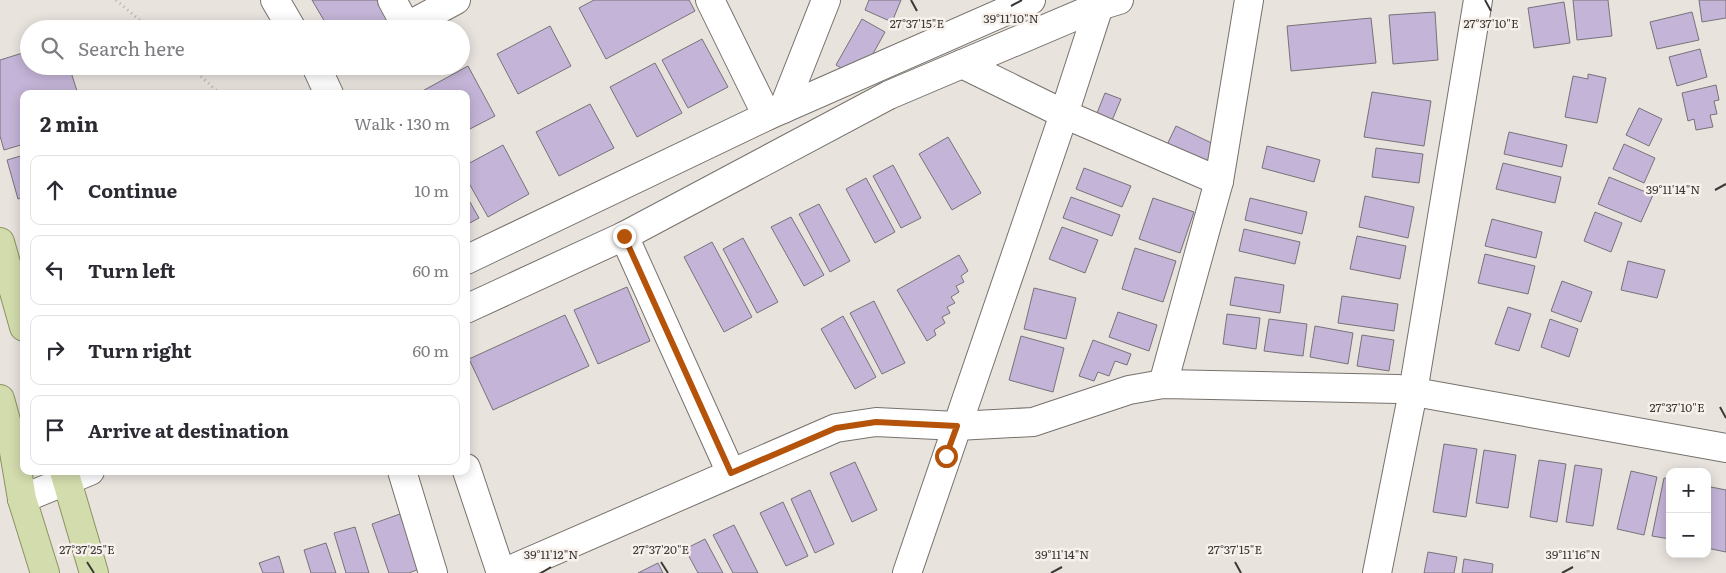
<!DOCTYPE html>
<html lang="en">
<head>
<meta charset="utf-8">
<style>
  body { margin:0; font-family:Literata,serif; background:#f2f2f3; color:#2b2b33 }
  .controls { position:absolute; right:15px; bottom:15px; display:grid; overflow:hidden; border-radius:10px; box-shadow:0 2px 12px #0003 }
  .controls button { width:45px; height:45px; display:grid; place-items:center; padding:0; border:0; border-bottom:1px solid #e1e1e2; background:#fff; color:#2b2b33; font:25px sans-serif }
  .stop { position:absolute; width:15px; height:15px; margin:-11px; border:4px solid #b45309; border-radius:50%; background:#fff }
  .stop.end { background:#b45309; border-color:#fff; box-shadow:0 1px 5px #0008 }
  .list { margin:0; padding:0; list-style:none }
  h2 { display:flex; justify-content:space-between; align-items:center; height:65px; margin:0; padding:0 20px; font-size:21px }
  h2 small { font-size:16px; font-weight:400; color:#7c7c81 }
  .list li { display:grid; grid-template-columns:32px 1fr auto; gap:15px; align-items:center; box-sizing:border-box; height:70px; margin:0 10px 10px; padding:0 10px; border:1px solid #e1e1e2; border-radius:10px }
  .list b { display:block; font-size:19px; white-space:nowrap }
  .list em { font-size:16px; font-style:normal; color:#7c7c81 }
  .icon { flex:none; width:28px; height:28px; fill:none; stroke:currentColor; stroke-width:2; stroke-linecap:round; stroke-linejoin:round }
  .map { position:relative; flex:none; width:1726px; height:573px; overflow:hidden }
  .search { position:absolute; background:#fff; box-shadow:0 2px 12px #0003; left:20px; top:20px; width:450px; height:55px; display:flex; align-items:center; gap:12px; box-sizing:border-box; padding:0 18px; border-radius:28px; color:#7c7c81; font-size:19px }
  .panel { position:absolute; background:#fff; box-shadow:0 2px 12px #0003; left:20px; top:90px; width:450px; height:385px; border-radius:10px }
  .map>svg:first-child { display:block }
  .building { fill:#c4b4d7; stroke:#767379 }
  .lines { fill:none; stroke-linecap:round; stroke-linejoin:round }
  .minor-casing { stroke:#77716c; stroke-width:30 }
  .major-casing { stroke:#8b9361; stroke-width:30 }
  .path { stroke:#b5b0ac; stroke-width:3; stroke-dasharray:1 4; stroke-linecap:butt }
  .minor { stroke:#fff; stroke-width:28 }
  .major { stroke:#d3dcad; stroke-width:28 }
  .route { stroke:#b45309; stroke-width:6 }
  .ticks { fill:none; stroke:#3c3937; stroke-width:2 }
  .ticks-label { font-size:12px; text-anchor:middle; fill:#3c3937; stroke:#f7f0eb; stroke-width:5; stroke-linejoin:round; paint-order:stroke }
</style>
</head>
<body>
<div class="map">
<svg width="1726" height="573" viewBox="0 0 1726 573">
  <rect width="100%" height="100%" fill="#e9e3de"/>
  <g class="building">
    <path d="M312,0H388L397,17L376,29H329Z"/>
    <path d="M594,0H689L695,11L606,59L579,8Z"/>
    <path d="M869,0H901L892,22L865,10Z"/>
    <path d="M1573,0H1608L1612,36L1577,40Z"/>
    <path d="M1699,0H1726V18L1702,22Z"/>
    <path d="M1564,2L1570,43L1534,48L1528,8Z"/>
    <path d="M1435,12L1438,60L1393,64L1389,15Z"/>
    <path d="M1692,12L1699,40L1657,49L1650,22Z"/>
    <path d="M1371,18L1376,63L1291,71L1287,26Z"/>
    <path d="M862,19L885,32L869,61L864,58L860,67L848,72L836,65Z"/>
    <path d="M550,26L571,66L518,94L497,54Z"/>
    <path d="M702,39L728,87L688,108L662,60Z"/>
    <path d="M1700,49L1707,77L1677,86L1669,57Z"/>
    <path d="M29,51V66H69L78,94H24V144L4,150L0,136V60Z"/>
    <path d="M655,63L682,113L637,137L610,87Z"/>
    <path d="M468,66L495,116L466,131V94H417Z"/>
    <path d="M1588,74L1606,78L1597,123L1565,117L1573,76L1588,79Z"/>
    <path d="M1716,85L1719,100L1714,101L1717,114L1710,115L1713,127L1696,130L1694,119L1688,121L1682,93Z"/>
    <path d="M1372,92L1431,101L1424,146L1364,137Z"/>
    <path d="M1105,93L1121,99L1108,130L1093,123Z"/>
    <path d="M590,104L614,148L559,176L536,132Z"/>
    <path d="M1639,108L1662,119L1649,146L1626,135Z"/>
    <path d="M1176,126L1224,149L1212,176L1163,153Z"/>
    <path d="M1509,132L1567,145L1562,167L1504,154Z"/>
    <path d="M948,137L981,193L952,210L919,154Z"/>
    <path d="M1624,144L1655,158L1644,183L1613,169Z"/>
    <path d="M503,145L529,194L488,217L466,178V165Z"/>
    <path d="M1267,146L1320,160L1314,182L1262,168Z"/>
    <path d="M1376,148L1423,154L1419,183L1372,177Z"/>
    <path d="M24,155V197L18,199L7,160Z"/>
    <path d="M1503,163L1561,177L1555,203L1496,189Z"/>
    <path d="M893,165L921,218L901,228L873,176Z"/>
    <path d="M1084,168L1131,186L1122,207L1076,189Z"/>
    <path d="M1609,177L1653,195L1641,222L1598,204Z"/>
    <path d="M866,178L895,232L875,243L846,189Z"/>
    <path d="M466,195L479,218L466,225Z"/>
    <path d="M1365,196L1414,207L1408,238L1359,227Z"/>
    <path d="M1071,197L1120,215L1112,236L1063,218Z"/>
    <path d="M1153,198L1194,212L1180,253L1139,239Z"/>
    <path d="M1250,198L1307,212L1302,234L1245,220Z"/>
    <path d="M819,204L850,261L830,272L799,214Z"/>
    <path d="M1595,212L1622,223L1611,252L1584,241Z"/>
    <path d="M791,217L824,275L804,286L771,227Z"/>
    <path d="M1492,219L1542,232L1536,258L1485,246Z"/>
    <path d="M1062,227L1098,240L1085,273L1049,259Z"/>
    <path d="M1244,229L1300,242L1295,264L1239,251Z"/>
    <path d="M1357,236L1406,246L1400,279L1350,269Z"/>
    <path d="M743,238L778,302L757,313L723,249Z"/>
    <path d="M712,242L752,317L724,332L684,257Z"/>
    <path d="M1135,248L1176,261L1163,302L1122,289Z"/>
    <path d="M1485,254L1535,266L1528,294L1478,283Z"/>
    <path d="M959,255L968,271L961,276L964,282L956,286L959,292L951,297L955,303L947,307L950,313L942,317L945,323L934,330L936,335L927,341L897,290Z"/>
    <path d="M1628,261L1665,270L1657,298L1621,290Z"/>
    <path d="M1235,277L1284,285L1280,313L1230,305Z"/>
    <path d="M1562,281L1592,292L1581,322L1551,311Z"/>
    <path d="M627,287L650,341L598,364L574,310Z"/>
    <path d="M1034,288L1076,298L1066,339L1024,329Z"/>
    <path d="M1342,296L1398,304L1394,331L1338,323Z"/>
    <path d="M874,301L905,363L882,374L850,313Z"/>
    <path d="M1508,307L1531,314L1519,351L1495,344Z"/>
    <path d="M1118,312L1157,325L1149,351L1109,337Z"/>
    <path d="M1227,314L1260,318L1256,349L1223,344Z"/>
    <path d="M565,315L589,366L493,410L469,359Z"/>
    <path d="M843,316L876,377L855,389L821,329Z"/>
    <path d="M1269,319L1307,324L1303,356L1264,351Z"/>
    <path d="M1550,319L1578,329L1569,357L1541,347Z"/>
    <path d="M1315,326L1353,333L1348,364L1310,357Z"/>
    <path d="M1362,335L1394,340L1389,371L1357,366Z"/>
    <path d="M1021,336L1064,348L1053,392L1009,380Z"/>
    <path d="M1093,340L1131,354L1127,365L1115,361L1109,376L1098,372L1094,381L1079,376Z"/>
    <path d="M1444,444L1477,449L1466,517L1433,512Z"/>
    <path d="M1484,450L1516,455L1508,508L1476,503Z"/>
    <path d="M1539,460L1566,464L1557,522L1530,517Z"/>
    <path d="M855,462L877,510L852,522L830,473Z"/>
    <path d="M1575,465L1602,469L1593,526L1566,522Z"/>
    <path d="M1631,471L1657,477L1644,535L1617,529Z"/>
    <path d="M1664,478L1670,479V539L1652,536Z"/>
    <path d="M1711,487L1726,490V552L1707,548V506Z"/>
    <path d="M810,490L834,544L815,553L791,499Z"/>
    <path d="M783,502L808,556L786,566L760,513Z"/>
    <path d="M400,514L419,569L409,573H389L372,524Z"/>
    <path d="M734,525L758,573H733L713,535Z"/>
    <path d="M355,527L369,573H346L334,533Z"/>
    <path d="M705,539L723,573H698L685,549Z"/>
    <path d="M326,543L336,573H311L304,550Z"/>
    <path d="M1428,552L1457,557L1454,573H1424Z"/>
    <path d="M279,556L284,573H263L259,563Z"/>
    <path d="M1464,559L1493,564L1492,573H1462Z"/>
    <path d="M658,563L663,573H638Z"/>
  </g>
  <g class="lines">
    <defs>
      <g id="minor">
        <path d="M275,0L292,29"/>
        <path d="M392,0L406,26"/>
        <path d="M710,0L767,116"/>
        <path d="M402,29L456,0"/>
        <path d="M962,64L1064,114L1219,181"/>
        <path d="M316,66L329,94"/>
        <path d="M783,109L826,0"/>
        <path d="M624,236L731,473"/>
        <path d="M466,260L767,116L1031,0"/>
        <path d="M466,309L624,236L889,95L1099,6L1119,0"/>
        <path d="M1163,384L1219,181L1249,0"/>
        <path d="M466,468L501,573"/>
        <path d="M402,471L433,573"/>
        <path d="M22,499L90,471"/>
        <path d="M503,573L836,428L876,422L957,426L1033,422L1129,390L1163,384L1398,389L1726,448"/>
        <path d="M907,573L1064,114L1101,0"/>
        <path d="M1377,573L1413,392L1478,0"/>
      </g>
      <g id="major">
        <path d="M0,242L24,327"/>
        <path d="M0,399L13,446L22,499L45,573"/>
        <path d="M64,471L94,573"/>
      </g>
    </defs>
    <use href="#minor" class="minor-casing"/>
    <use href="#major" class="major-casing"/>
    <g class="path">
      <path d="M116,0L150,29"/>
      <path d="M190,66L220,94"/>
    </g>
    <use href="#minor" class="minor"/>
    <use href="#major" class="major"/>
  </g>
  <g class="lines">
    <path class="route" d="M624,236L731,473L836,428L876,422L957,426L946,456"/>
  </g>
  <path class="ticks" d="M911,0L917,11M1485,0L1491,11M1011,6L1022,0M1715,190L1726,184M1720,407L1726,418M87,562L94,573M661,562L668,573M1235,562L1241,573M541,573L551,567M1051,573L1062,567M1562,573L1573,567"/>
  <g class="ticks-label">
    <text x="1011" y="23">39°11'10"N</text>
    <text x="917" y="28">27°37'15"E</text>
    <text x="1491" y="28">27°37'10"E</text>
    <text x="1673" y="194">39°11'14"N</text>
    <text x="1677" y="412">27°37'10"E</text>
    <text x="87" y="554">27°37'25"E</text>
    <text x="661" y="554">27°37'20"E</text>
    <text x="1235" y="554">27°37'15"E</text>
    <text x="551" y="559">39°11'12"N</text>
    <text x="1062" y="559">39°11'14"N</text>
    <text x="1573" y="559">39°11'16"N</text>
  </g>
</svg>
<div class="controls">
<button>+</button>
<button>−</button>
</div>
<div class="stop" style="left:946px;top:456px"></div>
<div class="stop end" style="left:624px;top:236px"></div>
<div class="search"><svg class="icon" aria-label="search" viewBox="0 0 24 24"><circle cx="10" cy="10" r="6"/><path d="M15 15l6 6"/></svg>Search here</div>
<section class="panel">
<h2>2 min<small>Walk · 130 m</small></h2>
<ul class="list">
<li><svg class="icon" aria-label="ahead" viewBox="0 0 24 24"><path d="M12 20V5M6 11l6-6 6 6"/></svg><div><b>Continue</b></div><em>10 m</em></li>
<li><svg class="icon" aria-label="left" viewBox="0 0 24 24"><path d="M17 20v-9H6M10 6l-5 5 5 5"/></svg><div><b>Turn left</b></div><em>60 m</em></li>
<li><svg class="icon" aria-label="right" viewBox="0 0 24 24"><path d="M7 20v-9h11M14 6l5 5-5 5"/></svg><div><b>Turn right</b></div><em>60 m</em></li>
<li><svg class="icon" aria-label="arrive" viewBox="0 0 24 24"><path d="M6 21V4h12l-3 4 3 4H6"/></svg><div><b>Arrive at destination</b></div></li>
</ul>
</section>
</div>
</body>
</html>
